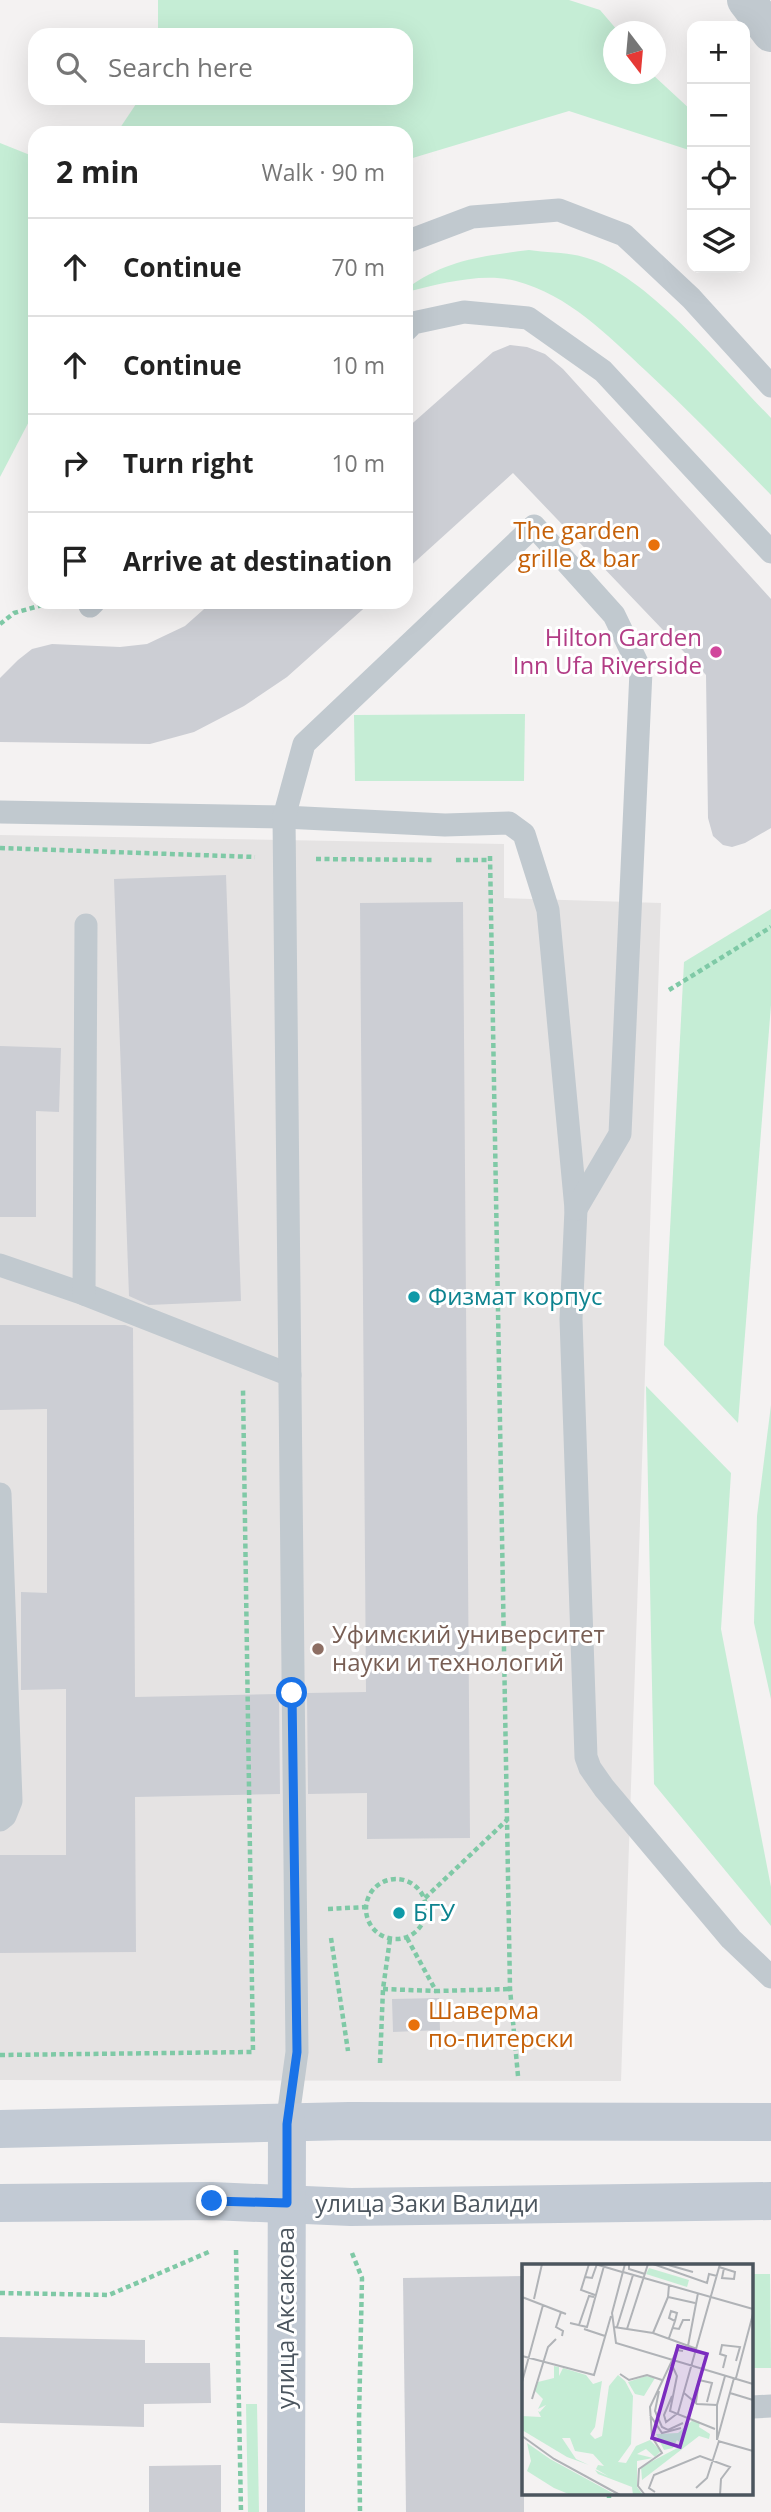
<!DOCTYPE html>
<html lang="en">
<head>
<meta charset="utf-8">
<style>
  body { margin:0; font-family:"Open Sans",sans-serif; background:#f2f2f2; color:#222 }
  .controls { position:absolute; right:21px; top:21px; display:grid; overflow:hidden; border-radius:14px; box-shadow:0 7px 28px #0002 }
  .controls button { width:63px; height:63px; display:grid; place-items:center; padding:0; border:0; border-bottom:2px solid #e0e0e0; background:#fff; color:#222; font:35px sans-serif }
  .compass { position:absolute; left:603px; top:21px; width:63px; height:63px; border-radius:50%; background:#fff; box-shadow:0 7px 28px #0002; rotate:164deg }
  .stop { position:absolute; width:21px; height:21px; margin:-16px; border:5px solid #1a73e8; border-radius:50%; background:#fff }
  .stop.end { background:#1a73e8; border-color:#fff; box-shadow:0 2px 7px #0008 }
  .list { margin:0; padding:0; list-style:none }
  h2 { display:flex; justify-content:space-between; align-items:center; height:91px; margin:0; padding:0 28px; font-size:30px }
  h2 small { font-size:23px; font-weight:400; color:#767676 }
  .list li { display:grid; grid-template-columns:46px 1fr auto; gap:21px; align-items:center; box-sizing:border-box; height:98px; padding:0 28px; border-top:2px solid #e0e0e0 }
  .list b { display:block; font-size:26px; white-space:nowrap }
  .list em { font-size:23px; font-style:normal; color:#767676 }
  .icon { flex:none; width:38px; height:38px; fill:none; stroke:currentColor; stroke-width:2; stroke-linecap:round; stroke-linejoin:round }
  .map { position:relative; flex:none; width:771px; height:2512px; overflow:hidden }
  .search { position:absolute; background:#fff; box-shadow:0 7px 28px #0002; left:28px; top:28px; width:385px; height:77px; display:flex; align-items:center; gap:18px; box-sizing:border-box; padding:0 24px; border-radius:21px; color:#767676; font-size:26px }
  .panel { position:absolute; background:#fff; box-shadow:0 7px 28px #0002; left:28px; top:126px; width:385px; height:483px; border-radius:21px }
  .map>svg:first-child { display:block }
  .education { fill:#e5e3e3 }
  .green { fill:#c5edd5 }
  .building { fill:#ccced4 }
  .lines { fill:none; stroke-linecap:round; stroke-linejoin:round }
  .path { stroke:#7fc9a6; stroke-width:4.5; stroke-dasharray:5 3.5; stroke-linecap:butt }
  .lane { stroke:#c1c9cf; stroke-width:23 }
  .street { stroke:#c1c9cf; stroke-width:38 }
  .secondary { stroke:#c2cad4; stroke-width:38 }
  .route { stroke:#1a73e8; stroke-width:9 }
  .food-dot { fill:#e8710a; stroke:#fff; stroke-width:2.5 }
  .hotel-dot { fill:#d1479c; stroke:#fff; stroke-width:2.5 }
  .culture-dot { fill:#0f9aa8; stroke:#fff; stroke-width:2.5 }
  .education-dot { fill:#8d6e63; stroke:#fff; stroke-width:2.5 }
  .labels { text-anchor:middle; stroke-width:6; stroke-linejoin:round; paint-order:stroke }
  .food-label { font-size:24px; fill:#c56008; stroke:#fff; text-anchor:end }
  .hotel-label { font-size:24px; fill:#b23c85; stroke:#fff; text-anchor:end }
  .culture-label { font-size:24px; fill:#0d838f; stroke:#fff; text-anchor:start }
  .education-label { font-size:24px; fill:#785e54; stroke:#fff; text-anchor:start }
  .street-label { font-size:24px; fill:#4b555e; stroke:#fff }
  .inset-road { fill:none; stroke:#b0b3b7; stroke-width:2 }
  .view { fill:#7b2cbf; fill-opacity:0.15; stroke:#7b2cbf; stroke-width:3.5 }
  .inset-edge { fill:none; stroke:#4b555e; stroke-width:3.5 }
</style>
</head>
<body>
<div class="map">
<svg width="771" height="2512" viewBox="0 0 771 2512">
  <rect width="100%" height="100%" fill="#f4f2f2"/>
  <path class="education" d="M0,835L504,844V898L661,903L621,2081L0,2080Z"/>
  <g class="green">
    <path d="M158,0H569L600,10L618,31L614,32V74H652L692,111V151L569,111L406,160V133H115L118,131L140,98H406V35H158Z"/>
    <path d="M0,143L35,157V410L0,477Z"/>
    <path d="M529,250C547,253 569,252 587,258C647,275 726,372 771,418V495C730,453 689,411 646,371C607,335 569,295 516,281C482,272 440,284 406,292V289C445,260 482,256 529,250Z"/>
    <path d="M525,714L524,781H355L354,715Z"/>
    <path d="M771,909V1005L738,1423L664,1345L684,962Z"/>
    <path d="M646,1386L731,1473L721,1629L771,1887V1926L654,1784Z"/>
    <path d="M771,1405V1699L754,1623L757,1516Z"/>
    <path d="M752,2274H770L771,2368H752Z"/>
    <path d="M246,2404H257L259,2512H248Z"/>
  </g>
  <g class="building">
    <path d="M510,345L527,347L545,354L563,369L771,599V828L745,843L732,847L723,845L713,836L708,818L706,675L513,473L406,570V429L493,352Z"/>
    <path d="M212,602H371L287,677L244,706L194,732L150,744L0,742V678L18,660L32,649L52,644L120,647L147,644L185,626Z"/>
    <path d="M226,875L241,1301L149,1305L129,1296L114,879Z"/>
    <path d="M463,902L470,1838L367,1839V1793L308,1794L307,1693L366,1692L360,903Z"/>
    <path d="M0,1046L61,1048L59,1112L36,1111V1217H0Z"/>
    <path d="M0,1325H125L133,1328L135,1697L279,1694L280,1794L135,1797L136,1952L0,1953V1855H66V1689L21,1690V1592L47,1593V1409L0,1410Z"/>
    <path d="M439,1998L440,2030L393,2032L392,1999Z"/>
    <path d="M524,2276V2512H406L403,2278Z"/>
    <path d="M0,2337L145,2340V2363H210L211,2403L144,2404V2427L0,2423Z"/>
    <path d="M221,2465V2512H149V2466Z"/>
  </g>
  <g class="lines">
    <g class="path">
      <path d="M0,624L14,613L53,602"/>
      <path d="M0,848L255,857"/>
      <path d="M490,856L510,1989L518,2076"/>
      <path d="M316,859L433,860"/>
      <path d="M456,860H490"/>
      <path d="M669,990L771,927"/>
      <circle cx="396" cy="1909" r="30"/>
      <path d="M425,1898L507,1820"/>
      <path d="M328,1909L366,1907"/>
      <path d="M331,1938L348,2051"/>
      <path d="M407,1938L436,1991L510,1989"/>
      <path d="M383,1989L436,1991"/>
      <path d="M0,2055L253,2052L243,1389"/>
      <path d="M380,2063L383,1989L390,1939"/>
      <path d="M236,2250L241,2512"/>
      <path d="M352,2253L362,2278L359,2419L360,2512"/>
      <path d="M0,2293L109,2295L211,2251"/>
      <path d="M609,2493V2501"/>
    </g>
    <g class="lane">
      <path d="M406,242L472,217L559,210L624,235L691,298L771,386"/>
      <path d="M406,330L413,323L464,312L528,318L603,371L771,552"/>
      <path d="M90,606L94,602"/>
      <path d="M0,812L284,817L445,825L509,823L524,834L548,910L576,1209L571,1319L586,1757L590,1768L604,1788L731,1939L771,1977"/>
      <path d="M0,1265L84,1294L290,1375"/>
      <path d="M84,1294L86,925"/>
      <path d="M0,1494L11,1801L5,1816L0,1820"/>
      <path d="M287,2124L297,2052L284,817L304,744L534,526L614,615L641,671L620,1134L576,1209"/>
      <path d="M752,2407L771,2406"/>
    </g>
    <path class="street" d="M746,0L771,33"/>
    <g class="secondary">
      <path d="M0,2129L349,2121L771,2122"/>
      <path d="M0,2203L212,2201L351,2207L771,2201"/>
      <path d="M286,2512L287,2124"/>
    </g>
  </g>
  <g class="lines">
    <path class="route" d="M212,2201L287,2203V2124L297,2052L292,1693"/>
  </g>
  <g class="food-dot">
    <circle cx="654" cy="545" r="7"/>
    <circle cx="414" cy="2025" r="7"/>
  </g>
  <circle class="hotel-dot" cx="716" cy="652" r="7"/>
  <g class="culture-dot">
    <circle cx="414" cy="1297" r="7"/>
    <circle cx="399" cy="1913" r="7"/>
  </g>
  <circle class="education-dot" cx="318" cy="1649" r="7"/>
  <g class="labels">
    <g class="food-label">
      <text x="640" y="539">The garden<tspan x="640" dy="28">grille &amp; bar</tspan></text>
      <text x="428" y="2019" text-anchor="start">Шаверма<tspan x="428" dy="28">по-питерски</tspan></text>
    </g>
    <g class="hotel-label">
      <text x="702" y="646">Hilton Garden<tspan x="702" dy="28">Inn Ufa Riverside</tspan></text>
    </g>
    <g class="culture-label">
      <text x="428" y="1305">Физмат корпус</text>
      <text x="413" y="1921">БГУ</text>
    </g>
    <g class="education-label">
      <text x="332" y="1643">Уфимский университет<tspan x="332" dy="28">науки и технологий</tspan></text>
    </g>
    <g class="street-label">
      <text x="427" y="2212">улица Заки Валиди</text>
      <text transform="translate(286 2318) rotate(-90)" y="8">улица Аксакова</text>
    </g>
  </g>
  <g transform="translate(522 2264)">
    <rect width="231" height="231" fill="#f4f2f2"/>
    <path d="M127,4L167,16L165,23L124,10ZM32,102L37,103V112L41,104L64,111L71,120L80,117L73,163L68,170L73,175L80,172L87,122L96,111L103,117L111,132L109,180L96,198L104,199L114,182L128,176L139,187L133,193L124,185L115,190L131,194L115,197V223L121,231H111L110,223L76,210L73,206L86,212L74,205L76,201L82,202L71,190L53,187L48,174H40L54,195L67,201L45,193L0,166V152L19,153L16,147L18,148L24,141L16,145L21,135L12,126L16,118L32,114ZM124,112L133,114L122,132L113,130L106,118ZM171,156L178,158L177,163L188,170L187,175L177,172L120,216L119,203L161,181L155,176L151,184L142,186L134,170L156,169ZM5,179L28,195L94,231H49L32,224L5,207L9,197Z" fill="#c5edd5"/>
    <path class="inset-road" d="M67,0L59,26L73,31M73,0L100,8M103,0L90,49L94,79L231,120M107,0V5L123,10M131,0L185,19L187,10L195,12M143,0L171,8M197,3L213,8L212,15L200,14L202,4M101,8L231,45M63,13L70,14L75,0M147,21L146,33L173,39M0,33L44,50M12,35L20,0M0,43L1,5M39,48L34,63L41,67L40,72M48,59L65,63L82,2M57,61L67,32L72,33M92,63L131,69L175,85M95,63L111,11M151,64L157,65L161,56H168M62,65L83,72M105,65L126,0M131,69L146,33M147,74L153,57L147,54L149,47L155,49L153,57M166,82L176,29M0,92L72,111L89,52M149,99L155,112L148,147L193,165M201,104L204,92L198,90L200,81L218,83L214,97M98,110L107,116L125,111L140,116M214,114L231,50M0,118L21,41M137,127L133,147L140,163L146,166L161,159M162,129L175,140L195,141M208,129L231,136M150,132L142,151L144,158L156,149L198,0M10,135L26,83L34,75M174,138L177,116L190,119L185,138M128,151L140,169L159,164M0,172L32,195L98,231M195,176V141L203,112M195,176L212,114M196,177L231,187M174,224L185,214L197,177M133,228L127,224L132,211L178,192L208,203L199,215L198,231M123,231L116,222L117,205L140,189L130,173L128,143L155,86L161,87"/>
    <path class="view" d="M156,82L185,90L158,183L130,174Z"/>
    <rect width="231" height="231" class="inset-edge"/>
  </g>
</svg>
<div class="controls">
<button>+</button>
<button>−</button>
<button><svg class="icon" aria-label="locate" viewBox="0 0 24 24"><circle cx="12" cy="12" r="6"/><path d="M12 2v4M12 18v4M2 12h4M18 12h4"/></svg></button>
<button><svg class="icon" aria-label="layers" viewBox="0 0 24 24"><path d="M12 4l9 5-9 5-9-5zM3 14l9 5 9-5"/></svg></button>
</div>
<svg class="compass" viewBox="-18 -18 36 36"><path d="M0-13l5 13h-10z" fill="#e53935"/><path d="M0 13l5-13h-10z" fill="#767676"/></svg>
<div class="stop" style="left:292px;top:1693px"></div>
<div class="stop end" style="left:212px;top:2201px"></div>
<div class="search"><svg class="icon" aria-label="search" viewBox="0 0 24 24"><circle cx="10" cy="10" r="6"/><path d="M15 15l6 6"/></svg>Search here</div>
<section class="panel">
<h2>2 min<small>Walk · 90 m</small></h2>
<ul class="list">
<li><svg class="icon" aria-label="ahead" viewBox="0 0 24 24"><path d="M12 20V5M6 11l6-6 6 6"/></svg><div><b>Continue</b></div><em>70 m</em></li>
<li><svg class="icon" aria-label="ahead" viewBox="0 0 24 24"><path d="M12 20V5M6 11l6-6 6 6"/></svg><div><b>Continue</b></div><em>10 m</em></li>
<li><svg class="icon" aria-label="right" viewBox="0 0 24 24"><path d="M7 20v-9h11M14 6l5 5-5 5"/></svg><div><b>Turn right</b></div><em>10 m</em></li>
<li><svg class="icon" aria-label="arrive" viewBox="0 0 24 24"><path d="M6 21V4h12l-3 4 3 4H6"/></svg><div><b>Arrive at destination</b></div></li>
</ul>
</section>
</div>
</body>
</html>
